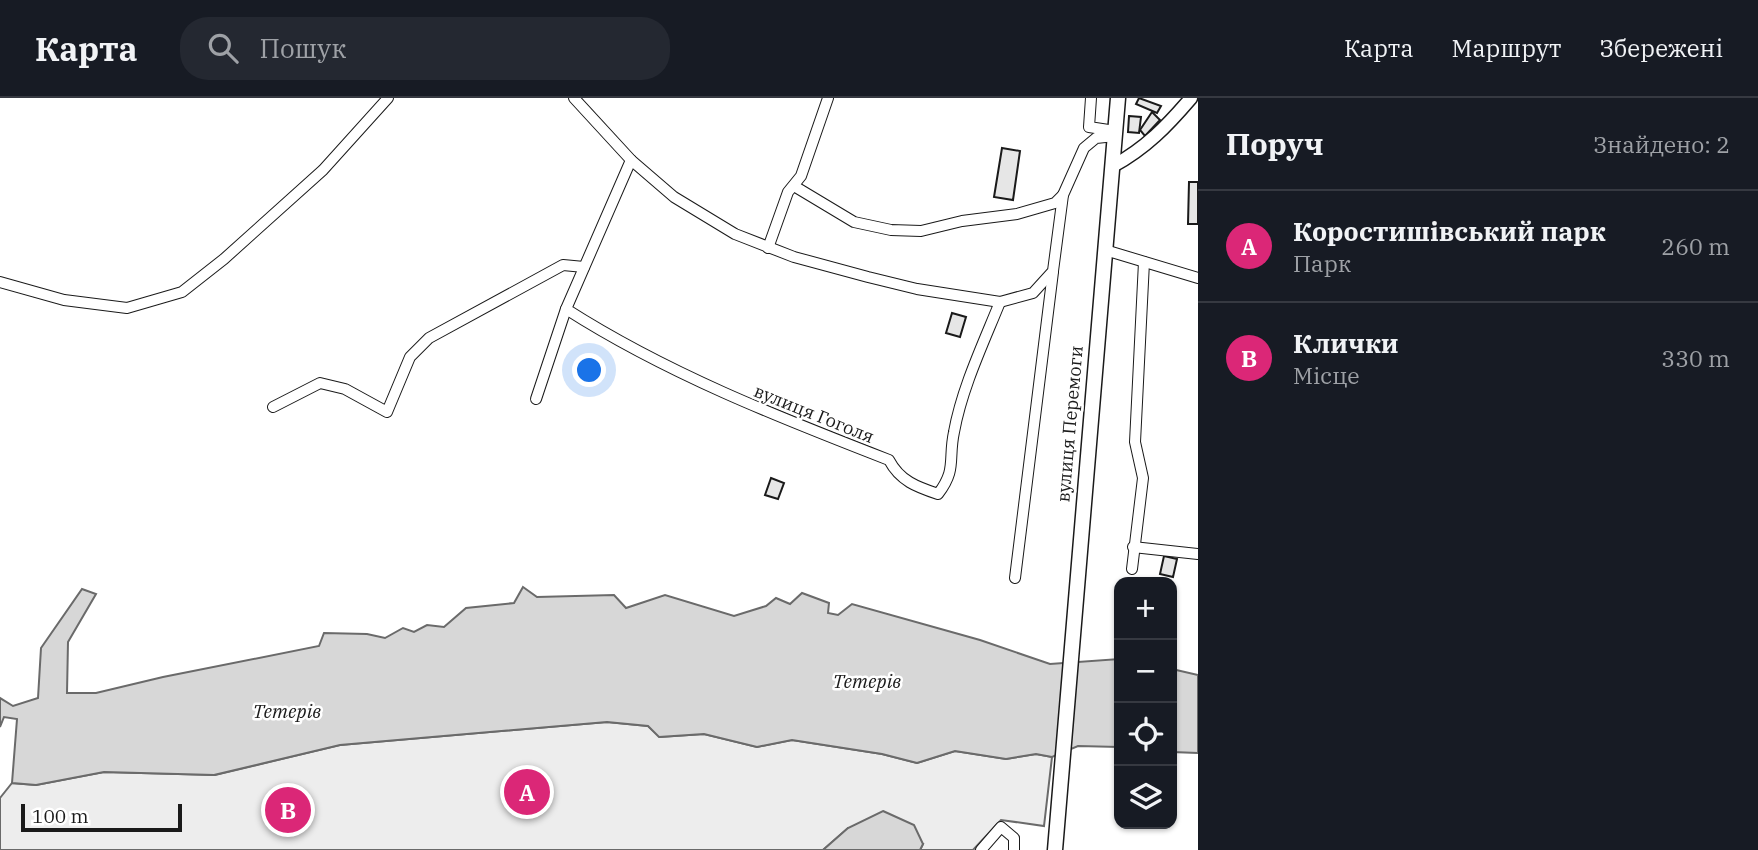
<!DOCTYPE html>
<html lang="uk">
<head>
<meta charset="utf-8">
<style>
  body { margin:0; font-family:"IBM Plex Serif",serif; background:#242831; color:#f1f3f6 }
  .controls { position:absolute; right:21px; bottom:21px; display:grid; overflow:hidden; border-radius:14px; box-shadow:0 2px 5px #0004 }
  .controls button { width:63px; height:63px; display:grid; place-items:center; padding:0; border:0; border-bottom:2px solid #363941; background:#171b24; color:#f1f3f6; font:35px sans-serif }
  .scale { position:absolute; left:21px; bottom:18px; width:161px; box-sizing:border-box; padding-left:7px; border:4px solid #1a1a1a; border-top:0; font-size:19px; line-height:24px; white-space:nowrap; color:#1a1a1a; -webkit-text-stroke:5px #fff; paint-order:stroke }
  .you { position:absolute; left:590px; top:273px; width:24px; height:24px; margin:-18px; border:5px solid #fff; border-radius:50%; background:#1a73e8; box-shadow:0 0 0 10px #1a73e833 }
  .badge { display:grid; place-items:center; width:46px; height:46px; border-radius:50%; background:#db2777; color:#fff; font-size:23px; font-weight:700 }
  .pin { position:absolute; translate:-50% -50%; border:4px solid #fff; box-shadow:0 2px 7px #0006 }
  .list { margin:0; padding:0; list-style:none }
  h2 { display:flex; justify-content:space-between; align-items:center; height:91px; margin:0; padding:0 28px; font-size:30px }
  h2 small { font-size:23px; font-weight:400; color:#9ea1a6 }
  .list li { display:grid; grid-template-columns:46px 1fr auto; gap:21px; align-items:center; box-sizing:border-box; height:112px; padding:0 28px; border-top:2px solid #363941 }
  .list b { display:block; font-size:26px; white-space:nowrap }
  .list p { margin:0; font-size:23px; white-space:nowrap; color:#9ea1a6 }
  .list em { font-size:23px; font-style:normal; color:#9ea1a6 }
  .icon { flex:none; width:38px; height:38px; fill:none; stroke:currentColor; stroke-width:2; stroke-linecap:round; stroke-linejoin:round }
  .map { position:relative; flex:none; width:1198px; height:752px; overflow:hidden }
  header { display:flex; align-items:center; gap:42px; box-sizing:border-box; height:98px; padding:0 35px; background:#171b24; border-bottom:2px solid #363941 }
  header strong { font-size:33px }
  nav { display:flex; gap:38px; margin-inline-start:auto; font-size:24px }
  .search { width:490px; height:63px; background:#242831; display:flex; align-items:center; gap:18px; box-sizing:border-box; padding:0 24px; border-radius:28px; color:#9ea1a6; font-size:26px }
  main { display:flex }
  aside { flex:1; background:#171b24 }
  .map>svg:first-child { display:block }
  .built { fill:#ededed; stroke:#6a6a6a; stroke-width:2 }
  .water { fill:#d7d7d7; stroke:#6a6a6a; stroke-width:2 }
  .building { fill:#e6e6e6; stroke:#1a1a1a; stroke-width:2 }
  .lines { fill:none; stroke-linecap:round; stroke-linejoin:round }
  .minor-casing { stroke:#1a1a1a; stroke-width:12 }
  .tertiary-casing { stroke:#1a1a1a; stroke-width:15 }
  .secondary-casing { stroke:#1a1a1a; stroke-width:17 }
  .minor { stroke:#fff; stroke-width:10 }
  .tertiary { stroke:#fff; stroke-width:12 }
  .secondary { stroke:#fff; stroke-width:14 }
  .labels { text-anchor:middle; stroke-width:5; stroke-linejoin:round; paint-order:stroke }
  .street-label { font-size:18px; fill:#1a1a1a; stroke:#fff }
  .water-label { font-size:19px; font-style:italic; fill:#1a1a1a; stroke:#fff }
</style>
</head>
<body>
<header>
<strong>Карта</strong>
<div class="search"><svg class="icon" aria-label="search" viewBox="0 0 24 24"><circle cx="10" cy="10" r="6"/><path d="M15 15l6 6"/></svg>Пошук</div>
<nav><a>Карта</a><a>Маршрут</a><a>Збережені</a></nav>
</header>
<main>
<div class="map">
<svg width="1198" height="752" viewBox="0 0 1198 752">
  <rect width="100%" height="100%" fill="#fff"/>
  <path class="built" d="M607,624L648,628L660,639L704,636L757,649L792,642L882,656L917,665L955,653L1006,661L1036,656L1052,659L1044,728L1001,722L973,752H920L923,746L848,730L823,752H0V700L12,685L36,687L104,674L215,677L340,647Z"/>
  <g class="water">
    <path d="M523,489L537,499L614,497L626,510L665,497L734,518L766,508L776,500L790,506L802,495L829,505L828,515L838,517L852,506L980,542L1050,566L1119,561V649L1078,648L1052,659L1036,656L1006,661L955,653L917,665L882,656L792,642L757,649L704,636L659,639L648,628L607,624L340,647L214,677L104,674L36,687L12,685L17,621L4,619L0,629V600L13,608L38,600L41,550L82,491L96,496L68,544L67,595H96L163,579L319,548L324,535L367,536L385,540L403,530L414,534L427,527L444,529L466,510L514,505Z"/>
    <path d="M1172,571L1198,577V655L1172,654Z"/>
    <path d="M883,713L914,727L923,746L920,752H823L848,730Z"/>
  </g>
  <g class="building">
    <path d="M1139,0L1161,8L1157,15L1136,6Z"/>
    <path d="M1152,14L1160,22L1145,38L1140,32Z"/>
    <path d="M1129,18L1141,19L1139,35L1128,34Z"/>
    <path d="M1002,50L1020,53L1013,102L994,99Z"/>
    <path d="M1189,84H1198V126H1188Z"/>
    <path d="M952,215L966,219L960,239L946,235Z"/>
    <path d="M771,380L784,385L778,401L765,397Z"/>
    <path d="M1164,458L1177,461L1173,479L1160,476Z"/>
  </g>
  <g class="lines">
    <defs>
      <g id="minor">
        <path d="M574,0L631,62L674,99L735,136L794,159L868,179L917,191L1000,204L1033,195L1053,173L1063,97L1084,50L1096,40L1115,38"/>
        <path d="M1091,0L1089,29L1115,33"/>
        <path d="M631,62L566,211C666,275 778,319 889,362C900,383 917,389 938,396C957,371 948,362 954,334C962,290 983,246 1000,204"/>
        <path d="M794,88L854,124L891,132L921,133L962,123L1017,116L1055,105L1063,97"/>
        <path d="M768,150L788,94L801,78L828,0"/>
        <path d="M1105,152L1198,180"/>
        <path d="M0,184L64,202L127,210L182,194L224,161L323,72L388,0"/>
        <path d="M536,301L566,211"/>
        <path d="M273,309L320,285L345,291L387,314L410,259L429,240L563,167L584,169"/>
        <path d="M1133,449L1198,456"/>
        <path d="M1132,471L1143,380L1135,344L1144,164"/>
        <path d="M1015,480L1053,174"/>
        <path d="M981,752L1001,729L1014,740V752"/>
      </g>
      <path id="tertiary" d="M1113,68C1146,50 1167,28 1191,0"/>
      <path id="secondary" d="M1055,752L1118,0"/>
    </defs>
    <use href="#minor" class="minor-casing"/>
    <use href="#tertiary" class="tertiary-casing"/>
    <use href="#secondary" class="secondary-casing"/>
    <use href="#minor" class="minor"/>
    <use href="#tertiary" class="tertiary"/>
    <use href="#secondary" class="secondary"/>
  </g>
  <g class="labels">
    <g class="street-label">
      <text transform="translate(814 316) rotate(22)" y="6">вулиця Гоголя</text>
      <text transform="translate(1070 326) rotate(-85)" y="6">вулиця Перемоги</text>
    </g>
    <g class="water-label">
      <text x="867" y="590">Тетерів</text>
      <text x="287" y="620">Тетерів</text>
    </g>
  </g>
</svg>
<div class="controls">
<button>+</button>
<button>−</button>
<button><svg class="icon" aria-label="locate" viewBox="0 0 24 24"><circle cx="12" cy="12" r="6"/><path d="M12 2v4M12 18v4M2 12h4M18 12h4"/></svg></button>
<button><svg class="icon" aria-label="layers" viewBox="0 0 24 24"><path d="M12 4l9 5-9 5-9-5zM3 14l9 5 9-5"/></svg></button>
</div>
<div class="scale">100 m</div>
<div class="you"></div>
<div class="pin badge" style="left:527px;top:694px">A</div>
<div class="pin badge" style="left:288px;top:712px">B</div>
</div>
<aside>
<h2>Поруч<small>Знайдено: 2</small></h2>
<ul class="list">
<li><span class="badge">A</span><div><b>Коростишівський парк</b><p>Парк</p></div><em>260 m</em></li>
<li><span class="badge">B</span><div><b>Клички</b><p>Місце</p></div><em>330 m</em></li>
</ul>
</aside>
</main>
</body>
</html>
